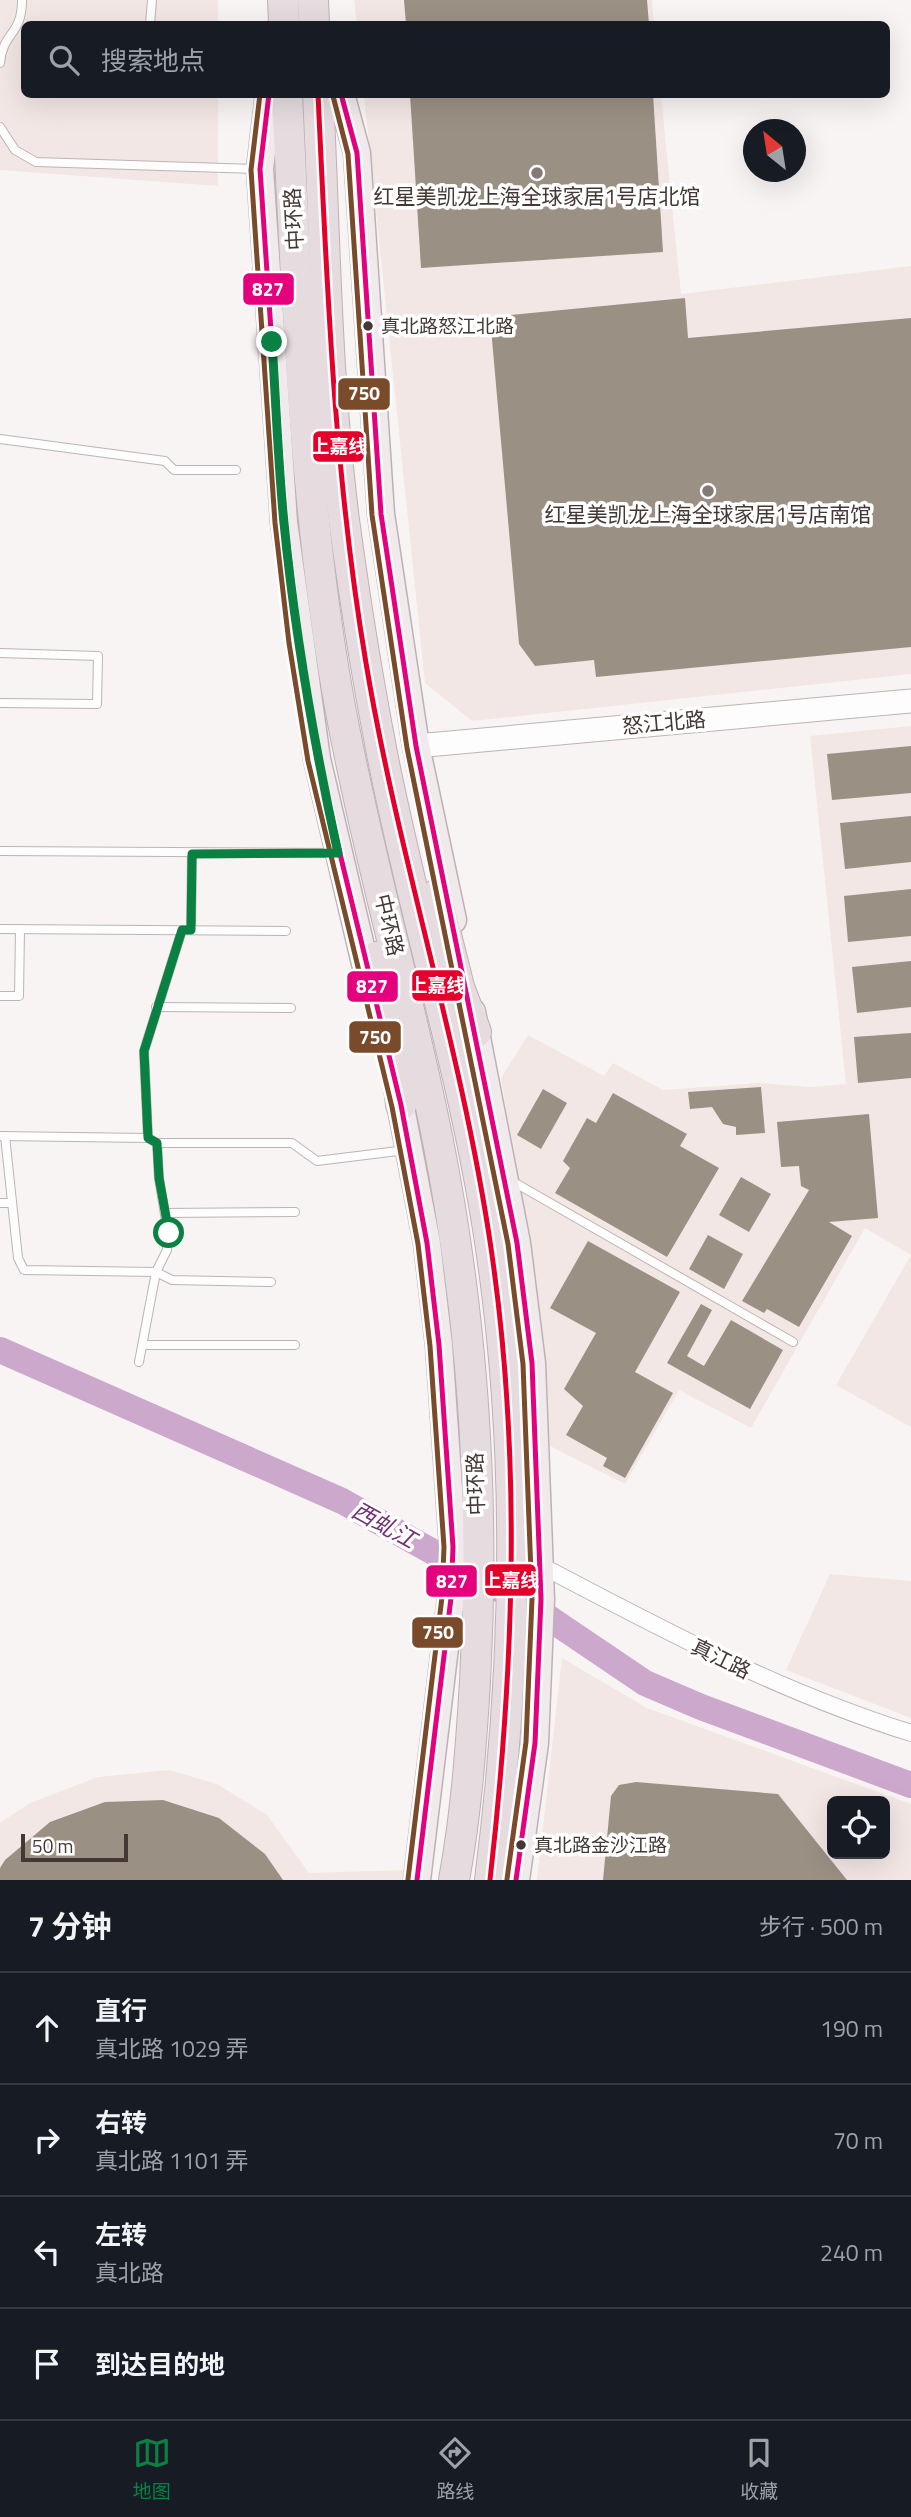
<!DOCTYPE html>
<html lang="zh">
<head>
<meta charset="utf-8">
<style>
  body { margin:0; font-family:"Titillium Web","Noto Sans SC",sans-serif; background:#20242c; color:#f1f3f6 }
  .controls { position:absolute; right:21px; bottom:21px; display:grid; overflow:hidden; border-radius:10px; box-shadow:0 7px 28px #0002 }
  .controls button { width:63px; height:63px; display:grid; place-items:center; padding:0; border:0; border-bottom:2px solid #363941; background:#171b24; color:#f1f3f6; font:35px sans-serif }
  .compass { position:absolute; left:743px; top:119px; width:63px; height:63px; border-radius:50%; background:#171b24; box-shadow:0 7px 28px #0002; rotate:330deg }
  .scale { position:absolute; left:21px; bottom:18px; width:107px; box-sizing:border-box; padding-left:7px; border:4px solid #443734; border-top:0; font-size:19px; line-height:24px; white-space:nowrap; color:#443734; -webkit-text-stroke:5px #fff; paint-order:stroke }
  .stop { position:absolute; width:21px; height:21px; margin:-16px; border:5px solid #0b8043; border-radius:50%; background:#fff }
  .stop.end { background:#0b8043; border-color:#fff; box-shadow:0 2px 7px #0008 }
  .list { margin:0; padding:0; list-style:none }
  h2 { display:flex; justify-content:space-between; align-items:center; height:91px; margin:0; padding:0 28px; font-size:30px }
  h2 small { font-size:23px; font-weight:400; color:#9ea1a6 }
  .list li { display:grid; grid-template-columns:46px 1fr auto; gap:21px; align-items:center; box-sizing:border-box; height:112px; padding:0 28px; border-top:2px solid #363941 }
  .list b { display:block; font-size:26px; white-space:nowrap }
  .list p { margin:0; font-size:23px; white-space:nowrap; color:#9ea1a6 }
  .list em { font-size:23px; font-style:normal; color:#9ea1a6 }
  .icon { flex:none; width:38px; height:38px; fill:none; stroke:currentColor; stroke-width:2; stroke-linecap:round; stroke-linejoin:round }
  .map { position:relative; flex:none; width:911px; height:1880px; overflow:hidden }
  .search { position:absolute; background:#171b24; box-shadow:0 7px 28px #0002; left:21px; right:21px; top:21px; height:77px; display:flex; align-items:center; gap:18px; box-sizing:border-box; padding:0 24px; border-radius:10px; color:#9ea1a6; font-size:26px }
  .sheet { height:539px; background:#171b24 }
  nav { display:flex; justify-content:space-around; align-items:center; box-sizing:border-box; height:98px; border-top:2px solid #363941; background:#171b24; font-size:19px; color:#9ea1a6 }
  nav a { display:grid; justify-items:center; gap:4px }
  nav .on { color:#0b8043 }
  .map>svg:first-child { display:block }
  .built { fill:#f3e7e5; fill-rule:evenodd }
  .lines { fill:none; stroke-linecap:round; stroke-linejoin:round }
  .river { stroke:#cda8cd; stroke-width:26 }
  .building { fill:#9b9084 }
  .lane-casing { stroke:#bcb4b3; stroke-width:10 }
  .street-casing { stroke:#bcb4b3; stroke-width:18 }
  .secondary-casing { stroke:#bcb4b3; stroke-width:25 }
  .primary-casing { stroke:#beb1b4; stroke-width:29 }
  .highway-casing { stroke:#beb1b4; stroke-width:32 }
  .lane { stroke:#fefdfd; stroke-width:8 }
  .street { stroke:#fefdfd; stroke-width:16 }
  .secondary { stroke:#fefdfd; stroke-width:23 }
  .primary { stroke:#f0eaec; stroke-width:26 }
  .highway { stroke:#e6dcdf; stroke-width:30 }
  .bus-1-casing { stroke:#fff; stroke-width:10 }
  .bus-2-casing { stroke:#fff; stroke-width:10 }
  .bus-3-casing { stroke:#fff; stroke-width:10 }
  .bus-1 { stroke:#e5007d; stroke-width:5 }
  .bus-2 { stroke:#7a4b2a; stroke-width:5 }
  .bus-3 { stroke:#e4002b; stroke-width:5 }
  .route { stroke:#0b8043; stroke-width:9 }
  .poi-dot { fill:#837977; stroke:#fff; stroke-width:2.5 }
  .bus-dot { fill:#443734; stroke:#fff; stroke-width:2.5 }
  .labels { text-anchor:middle; stroke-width:7; stroke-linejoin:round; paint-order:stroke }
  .bus-label { font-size:19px; fill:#443734; stroke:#fff; text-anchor:start }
  .poi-label { font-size:21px; fill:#443734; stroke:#fff }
  .street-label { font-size:21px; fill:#443734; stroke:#fff }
  .water-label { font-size:23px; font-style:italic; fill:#713273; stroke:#fff }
  .line-badge { stroke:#fff; stroke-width:2.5 }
  .badge-label { font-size:19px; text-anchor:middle; font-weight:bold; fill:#fff }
</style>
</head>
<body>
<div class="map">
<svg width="911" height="1880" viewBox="0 0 911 1880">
  <rect width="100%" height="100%" fill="#f8f4f4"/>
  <g class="built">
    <path d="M0,0H218V24H24V94L218,95V186L0,170Z"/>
    <path d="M354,0H652L654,24H357Z"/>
    <path d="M364,95H661L681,294L911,266V674L472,721L425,683Z"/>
    <path d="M911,726V1255L865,1228L751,1428L679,1390L625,1484L550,1446L541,1327L501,1078L528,1035L604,1076L613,1063L663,1090L758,1083L810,1087L846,1084L810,736Z"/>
    <path d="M911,1255V1427L836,1385Z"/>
    <path d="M830,1574L911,1581V1718L786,1670Z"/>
    <path d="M562,1658L647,1708L911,1804V1880H537ZM832,1801H885V1854H832Z"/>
    <path d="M169,1770L217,1784L267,1815L309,1873L404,1870L402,1880H0V1823L30,1803L98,1777Z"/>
  </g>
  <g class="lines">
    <path class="river" d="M0,1350L342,1501L540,1612L645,1683L701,1707L911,1785"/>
  </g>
  <g class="building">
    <path d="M404,0H647L649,24H406Z"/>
    <path d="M410,94H653L663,252L421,268Z"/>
    <path d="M685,298L688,338L911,318V647L596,677L594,660L535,666L519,644L490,317Z"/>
    <path d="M911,746V793L832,800L827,754Z"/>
    <path d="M911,816V862L845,869L840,823Z"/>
    <path d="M911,889V936L848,942L844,896Z"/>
    <path d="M911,961V1007L857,1013L852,967Z"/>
    <path d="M911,1033V1078L858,1083L854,1037Z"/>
    <path d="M761,1087L765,1133L736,1135V1127L723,1124L712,1107L690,1109L688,1092Z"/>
    <path d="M543,1089L567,1103L541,1149L517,1135Z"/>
    <path d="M613,1093L687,1134L680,1146L719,1168L667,1257L555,1193L570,1168L563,1161L587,1118L596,1123Z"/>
    <path d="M869,1114L878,1218L829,1222L852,1236L799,1327L767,1309L764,1313L742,1301L809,1190L801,1186L799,1166L781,1167L777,1122Z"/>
    <path d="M741,1177L771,1194L749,1232L719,1215Z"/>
    <path d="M708,1235L743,1254L724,1289L689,1269Z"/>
    <path d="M588,1241L680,1292L635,1372L673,1393L625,1478L603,1466L607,1458L566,1435L583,1406L564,1389L596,1333L550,1308Z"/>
    <path d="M701,1304L712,1310L687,1356L704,1366L731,1320L783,1350L750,1409L667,1363Z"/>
    <path d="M636,1782L778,1794L847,1880H603L611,1796L619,1785Z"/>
    <path d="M163,1800L219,1818L265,1854L283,1880H0V1868L5,1860L50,1822L105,1802Z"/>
  </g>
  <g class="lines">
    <defs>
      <g id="lane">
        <path d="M150,24L152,0"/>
        <path d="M0,63C3,31 22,36 22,0"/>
        <path d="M0,127L15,150L36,162L257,169"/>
        <path d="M0,439L165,461L174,470H236"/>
        <path d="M0,653L98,656L97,704L0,703"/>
        <path d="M0,851L336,853"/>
        <path d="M0,929L286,931"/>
        <path d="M191,930L192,854"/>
        <path d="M0,996H19L20,929"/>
        <path d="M156,1007L291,1008"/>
        <path d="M0,1136L148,1138L157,1143H292L317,1161L406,1150"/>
        <path d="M5,1136L18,1258L24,1270L156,1272L172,1280L271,1282"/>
        <path d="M148,1138L144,1051L182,930"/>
        <path d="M510,1180L793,1342"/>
        <path d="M0,1203H12"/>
        <path d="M165,1213L295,1212"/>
        <path d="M143,1345H295"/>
        <path d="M139,1362L156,1272L167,1250L168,1233L159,1178L157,1143"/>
      </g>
      <path id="street" d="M540,1565C661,1629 780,1692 911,1733"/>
      <path id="secondary" d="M416,746L911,701"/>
      <g id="primary">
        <path d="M269,94L260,169L284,522L317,759L370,985"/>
        <path d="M341,94L357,153L381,514L416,746L453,920"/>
        <path d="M472,1012L517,1243L532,1363L541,1599L535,1743L516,1880"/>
        <path d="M397,1087L427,1243L439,1345L453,1547L451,1598L417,1880"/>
      </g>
      <g id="highway">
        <path d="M283,0L284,24"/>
        <path d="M313,0L314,24"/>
        <path d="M287,94C297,294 303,493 337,690C364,842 408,990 438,1141C473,1319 485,1500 475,1682C471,1748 466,1815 454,1880"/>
        <path d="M318,94C325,236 326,379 344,520C354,594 366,670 380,743C412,912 466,1077 491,1248C522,1458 517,1670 490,1880"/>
        <path d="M436,895L459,987L476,1032"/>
        <path d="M376,957L396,1053L401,1105"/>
      </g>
    </defs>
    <use href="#lane" class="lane-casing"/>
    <use href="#street" class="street-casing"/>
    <use href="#secondary" class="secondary-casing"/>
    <use href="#primary" class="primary-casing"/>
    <use href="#highway" class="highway-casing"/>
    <use href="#lane" class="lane"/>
    <use href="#street" class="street"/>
    <use href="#secondary" class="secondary"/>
    <use href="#primary" class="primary"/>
    <use href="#highway" class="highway"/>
    <defs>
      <g id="bus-1">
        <path d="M269,94L260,169L284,522L298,642L317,759L401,1105L427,1243L439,1345L453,1547L451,1598L417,1880"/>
        <path d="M341,94L357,153L381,514L416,746L517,1243L532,1363L541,1599L535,1743L516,1880"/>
      </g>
      <g id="bus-2">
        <path d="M260,94L251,170L275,523L289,643L308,761L392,1107L418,1244L430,1346L444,1547L442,1597L408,1879"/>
        <path d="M333,96L348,154L372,515L407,748L508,1244L523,1364L532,1599L526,1742L507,1879"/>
      </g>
      <path id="bus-3" d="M318,94C327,285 334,474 366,663C399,860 462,1050 491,1248C522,1458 514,1669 490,1880"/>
    </defs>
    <use href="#bus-1" class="bus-1-casing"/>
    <use href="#bus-2" class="bus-2-casing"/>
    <use href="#bus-3" class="bus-3-casing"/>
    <use href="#bus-1" class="bus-1"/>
    <use href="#bus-2" class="bus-2"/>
    <use href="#bus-3" class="bus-3"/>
  </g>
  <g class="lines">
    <path class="route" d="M169,1233L159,1178L157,1143L148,1138L144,1051L182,930H191L192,854L338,853C314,744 295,634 284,523C278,463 276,403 272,342"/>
  </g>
  <g class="poi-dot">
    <circle cx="537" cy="173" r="7"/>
    <circle cx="708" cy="491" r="7"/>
  </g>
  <g class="bus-dot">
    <circle cx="368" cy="326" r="6"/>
    <circle cx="521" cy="1845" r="6"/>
  </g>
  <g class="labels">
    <g class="bus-label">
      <text x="381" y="333">真北路怒江北路</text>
      <text x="534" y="1852">真北路金沙江路</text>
    </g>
    <g class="poi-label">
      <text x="537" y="204">红星美凯龙上海全球家居1号店北馆</text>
      <text x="708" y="522">红星美凯龙上海全球家居1号店南馆</text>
    </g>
    <g class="street-label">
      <text transform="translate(294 219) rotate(-93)" y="7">中环路</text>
      <text transform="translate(664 723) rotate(-5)" y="7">怒江北路</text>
      <text transform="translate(389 925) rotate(77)" y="7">中环路</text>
      <text transform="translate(476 1484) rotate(-92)" y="7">中环路</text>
      <text transform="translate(721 1659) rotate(26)" y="7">真江路</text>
    </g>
    <g class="water-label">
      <text transform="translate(384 1525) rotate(29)" y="8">西虬江</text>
    </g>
  </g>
  <g class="line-badge">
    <rect x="242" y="272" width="53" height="34" rx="7" fill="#e5007d"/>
    <rect x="337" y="377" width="54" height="34" rx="7" fill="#7a4b2a"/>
    <rect x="312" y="430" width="53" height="33" rx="7" fill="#e4002b"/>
    <rect x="411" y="969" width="53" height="33" rx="7" fill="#e4002b"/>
    <rect x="346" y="970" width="53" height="33" rx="7" fill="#e5007d"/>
    <rect x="348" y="1020" width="54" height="34" rx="7" fill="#7a4b2a"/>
    <rect x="484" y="1563" width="53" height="34" rx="7" fill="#e4002b"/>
    <rect x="425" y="1564" width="53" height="34" rx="7" fill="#e5007d"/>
    <rect x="411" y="1616" width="53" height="33" rx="7" fill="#7a4b2a"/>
  </g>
  <g class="badge-label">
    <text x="268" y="296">827</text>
    <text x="364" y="400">750</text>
    <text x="339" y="453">上嘉线</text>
    <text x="437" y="992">上嘉线</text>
    <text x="372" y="993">827</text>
    <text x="375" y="1044">750</text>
    <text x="511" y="1587">上嘉线</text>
    <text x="452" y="1588">827</text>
    <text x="438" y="1639">750</text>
  </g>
</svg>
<div class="controls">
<button><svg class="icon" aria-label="locate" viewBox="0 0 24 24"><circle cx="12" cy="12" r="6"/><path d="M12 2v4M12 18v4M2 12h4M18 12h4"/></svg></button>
</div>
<svg class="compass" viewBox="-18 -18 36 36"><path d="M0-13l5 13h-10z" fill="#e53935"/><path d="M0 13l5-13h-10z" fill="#9ea1a6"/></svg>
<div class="scale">50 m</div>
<div class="stop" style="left:169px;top:1233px"></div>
<div class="stop end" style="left:272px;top:342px"></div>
<div class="search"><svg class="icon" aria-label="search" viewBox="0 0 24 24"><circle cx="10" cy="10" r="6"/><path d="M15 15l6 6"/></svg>搜索地点</div>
</div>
<section class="sheet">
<h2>7 分钟<small>步行 · 500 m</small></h2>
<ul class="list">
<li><svg class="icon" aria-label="ahead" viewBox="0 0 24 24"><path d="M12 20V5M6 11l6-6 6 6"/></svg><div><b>直行</b><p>真北路 1029 弄</p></div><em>190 m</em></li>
<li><svg class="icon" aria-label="right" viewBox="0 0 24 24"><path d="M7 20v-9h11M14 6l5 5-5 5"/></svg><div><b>右转</b><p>真北路 1101 弄</p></div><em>70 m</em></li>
<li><svg class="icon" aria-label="left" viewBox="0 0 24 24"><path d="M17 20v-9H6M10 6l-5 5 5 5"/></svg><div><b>左转</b><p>真北路</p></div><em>240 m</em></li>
<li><svg class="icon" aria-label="arrive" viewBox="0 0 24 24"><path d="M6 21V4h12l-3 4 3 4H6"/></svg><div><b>到达目的地</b></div></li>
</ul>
</section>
<nav>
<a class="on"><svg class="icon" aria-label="map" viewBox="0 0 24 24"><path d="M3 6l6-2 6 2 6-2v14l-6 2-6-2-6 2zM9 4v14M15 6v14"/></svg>地图</a>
<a><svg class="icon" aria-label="directions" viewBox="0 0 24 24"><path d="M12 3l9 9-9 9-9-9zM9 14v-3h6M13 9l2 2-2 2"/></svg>路线</a>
<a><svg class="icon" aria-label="saved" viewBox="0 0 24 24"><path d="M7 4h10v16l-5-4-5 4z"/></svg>收藏</a>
</nav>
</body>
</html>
